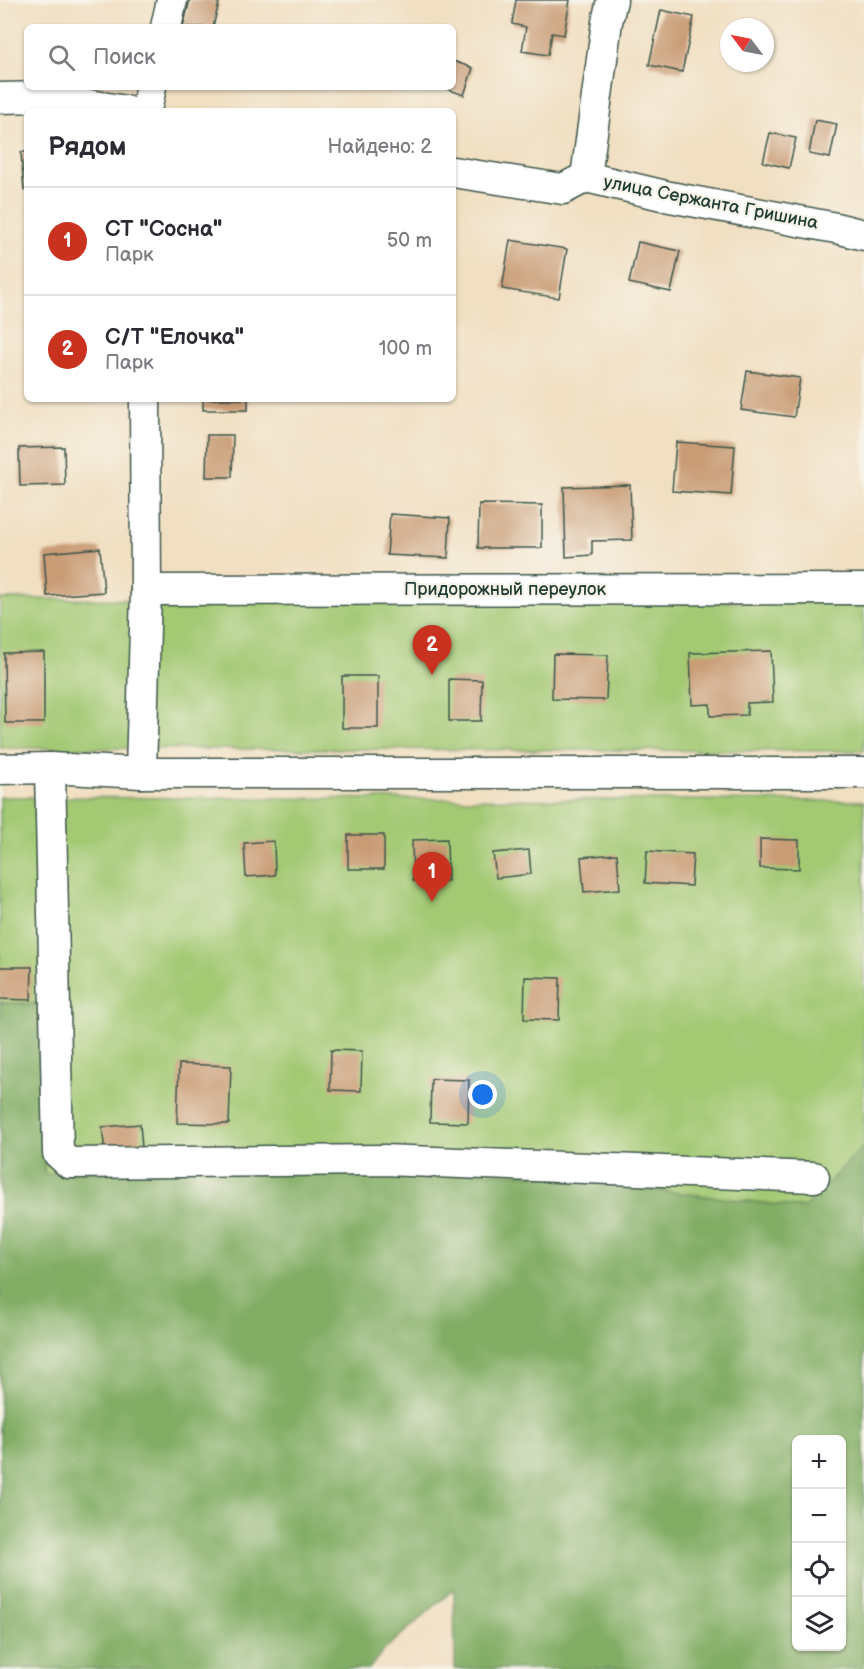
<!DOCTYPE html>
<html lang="ru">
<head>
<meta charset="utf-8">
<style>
  body { margin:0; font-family:"Balsamiq Sans",sans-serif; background:#f7f7f7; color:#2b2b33 }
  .controls { position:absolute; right:18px; bottom:18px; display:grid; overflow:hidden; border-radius:9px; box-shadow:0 2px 4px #0004 }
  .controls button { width:54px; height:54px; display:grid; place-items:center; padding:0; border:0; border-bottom:2px solid #e1e1e2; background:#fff; color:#2b2b33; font:30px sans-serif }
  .compass { position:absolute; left:720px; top:18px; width:54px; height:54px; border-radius:50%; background:#fff; box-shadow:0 2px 4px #0004; rotate:302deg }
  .you { position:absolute; left:483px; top:1095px; width:21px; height:21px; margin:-15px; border:4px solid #fff; border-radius:50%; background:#1a73e8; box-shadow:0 0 0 9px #1a73e833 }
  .badge { display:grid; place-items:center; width:39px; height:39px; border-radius:50%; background:#c8321e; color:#fff; font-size:20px; font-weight:700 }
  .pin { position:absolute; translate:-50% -50px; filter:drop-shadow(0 2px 3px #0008) }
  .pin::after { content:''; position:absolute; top:32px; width:21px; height:18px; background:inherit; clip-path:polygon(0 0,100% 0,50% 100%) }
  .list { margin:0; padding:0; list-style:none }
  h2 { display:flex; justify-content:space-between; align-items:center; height:78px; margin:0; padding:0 24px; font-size:26px }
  h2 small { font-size:20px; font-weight:400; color:#7c7c81 }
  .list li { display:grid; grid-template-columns:39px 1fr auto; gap:18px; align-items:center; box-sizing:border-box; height:108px; padding:0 24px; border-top:2px solid #e1e1e2 }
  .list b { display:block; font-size:22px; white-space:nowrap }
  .list p { margin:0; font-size:20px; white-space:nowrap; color:#7c7c81 }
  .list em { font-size:20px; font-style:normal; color:#7c7c81 }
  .icon { flex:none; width:33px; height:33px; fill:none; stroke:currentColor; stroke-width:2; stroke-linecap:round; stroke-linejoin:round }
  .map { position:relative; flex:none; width:864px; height:1669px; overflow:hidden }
  .search { position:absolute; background:#fff; box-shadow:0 2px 4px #0004; left:24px; top:24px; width:432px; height:66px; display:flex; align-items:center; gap:15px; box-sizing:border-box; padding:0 21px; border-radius:9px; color:#7c7c81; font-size:22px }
  .panel { position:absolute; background:#fff; box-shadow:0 2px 4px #0004; left:24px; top:108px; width:432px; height:294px; border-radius:9px }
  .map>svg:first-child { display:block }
  .green { fill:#a3c973; stroke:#618354; stroke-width:1.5 }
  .forest { fill:#82ad65; stroke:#50754c; stroke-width:1.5; fill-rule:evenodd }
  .building { fill:#c99c76 }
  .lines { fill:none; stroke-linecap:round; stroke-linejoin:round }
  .minor-casing { stroke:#3e5549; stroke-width:33 }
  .minor { stroke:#fff; stroke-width:30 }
  .labels { text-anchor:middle; stroke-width:4.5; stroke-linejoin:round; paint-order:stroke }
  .street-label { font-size:18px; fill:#1f3d34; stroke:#f7f3e8 }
</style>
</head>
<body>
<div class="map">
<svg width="864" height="1669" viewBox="0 0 864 1669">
  <rect width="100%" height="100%" fill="#f7f3e8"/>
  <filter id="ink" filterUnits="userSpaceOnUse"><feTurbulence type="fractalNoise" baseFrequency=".0167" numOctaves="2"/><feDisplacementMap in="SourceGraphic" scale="12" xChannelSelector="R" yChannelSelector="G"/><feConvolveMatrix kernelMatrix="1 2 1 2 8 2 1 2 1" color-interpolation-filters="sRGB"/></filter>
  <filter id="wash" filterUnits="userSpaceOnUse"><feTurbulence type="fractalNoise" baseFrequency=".008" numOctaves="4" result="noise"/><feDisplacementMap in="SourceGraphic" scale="24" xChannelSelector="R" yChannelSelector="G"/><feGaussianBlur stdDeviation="1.35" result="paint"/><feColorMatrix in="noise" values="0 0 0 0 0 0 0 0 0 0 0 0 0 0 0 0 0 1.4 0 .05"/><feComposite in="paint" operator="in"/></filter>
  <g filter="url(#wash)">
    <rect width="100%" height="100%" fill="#f1dfc1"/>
    <g class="green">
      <path d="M0,599L864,602V751L0,748Z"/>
      <path d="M0,797L864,801V1146L804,1208L522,1174L225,1164L44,1174L47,1004L0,1003Z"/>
    </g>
    <path class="forest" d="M0,1003L47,1004L44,1174L225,1164L522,1174L804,1208L864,1146V1669H455L454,1589L382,1652L369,1669H0ZM796,1440H842V1646H796Z"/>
    <g id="blocks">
      <g class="building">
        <path d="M190,0H208L219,3L213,27H183Z"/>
        <path d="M516,0H570L564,35L552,33L548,55L522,51L526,27L512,24Z"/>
        <path d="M661,10L694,17L682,72L649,65Z"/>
        <path d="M453,61L473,68L464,95L441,87H453Z"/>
        <path d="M815,120L837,124L830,158L809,154Z"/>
        <path d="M770,133L796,138L789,168L763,162Z"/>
        <path d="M21,152H27V189L24,190Z"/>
        <path d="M510,240L567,249L559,298L502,289Z"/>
        <path d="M638,242L680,251L671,292L629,283Z"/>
        <path d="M747,371L800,378L794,417L741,410Z"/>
        <rect x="203" y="399" width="45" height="11"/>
        <path d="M207,435H233L232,477H206Z"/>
        <path d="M676,442L735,446L731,495L672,491Z"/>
        <path d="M64,447L65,485L20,486L19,448Z"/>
        <path d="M630,485L632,540L592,541V555L566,557L564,487Z"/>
        <path d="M479,504L542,505V548H478Z"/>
        <path d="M390,514L450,518L448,558L387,555Z"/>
        <path d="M100,548L104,592L47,596L44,553Z"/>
        <path d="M771,651L773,702L747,703V715L710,716V704L692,705L690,653Z"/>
        <path d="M44,652V723H5L4,653Z"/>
        <path d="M553,654L608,655L606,700L552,699Z"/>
        <rect x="342" y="676" width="36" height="52"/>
        <path d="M449,679L482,680L481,721H449Z"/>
        <rect x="348" y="835" width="36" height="34"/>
        <path d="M447,839L448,881H413L412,840Z"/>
        <path d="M760,839L799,840V869L760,868Z"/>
        <path d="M274,841L275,875L246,877L244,843Z"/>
        <path d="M529,850L531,874L496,878L493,853Z"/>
        <path d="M647,851L693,854L691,886L645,883Z"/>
        <path d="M617,854L620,889L584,892L581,857Z"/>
        <path d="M0,967H32L31,1000L0,999Z"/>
        <path d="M525,977L560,978L559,1020L524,1019Z"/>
        <path d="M331,1050L362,1051L361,1091L330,1090Z"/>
        <path d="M179,1064L231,1066L229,1124L177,1123Z"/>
        <path d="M431,1079L469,1080L468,1123L430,1122Z"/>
        <path d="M140,1124L142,1148L105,1152L102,1127Z"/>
      </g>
    </g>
  </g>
  <g filter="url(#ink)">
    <use href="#blocks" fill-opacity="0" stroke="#3e5549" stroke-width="1.5"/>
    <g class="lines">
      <defs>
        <g id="minor">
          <path d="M166,27L172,0"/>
          <path d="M0,98L41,97L126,111"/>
          <path d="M146,111L151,87"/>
          <path d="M453,172L563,189L586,177L670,197L836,228L864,235"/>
          <path d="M586,177L607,22L612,0"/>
          <path d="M146,590L864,589"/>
          <path d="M50,768L58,1153L69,1163L384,1160L814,1177"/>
          <path d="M0,769L50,768L141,773H864"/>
          <path d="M141,773L146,590L145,399"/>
        </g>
      </defs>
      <use href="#minor" class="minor-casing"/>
      <use href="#minor" class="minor"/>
    </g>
  </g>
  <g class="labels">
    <g class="street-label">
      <text transform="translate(711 202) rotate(11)" y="6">улица Сержанта Гришина</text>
      <text x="505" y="595">Придорожный переулок</text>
    </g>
  </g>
</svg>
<div class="controls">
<button>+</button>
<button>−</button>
<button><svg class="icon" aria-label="locate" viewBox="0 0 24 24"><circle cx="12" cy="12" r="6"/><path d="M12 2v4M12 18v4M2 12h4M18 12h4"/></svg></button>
<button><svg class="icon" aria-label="layers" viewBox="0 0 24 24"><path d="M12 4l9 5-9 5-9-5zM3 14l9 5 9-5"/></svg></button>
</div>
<svg class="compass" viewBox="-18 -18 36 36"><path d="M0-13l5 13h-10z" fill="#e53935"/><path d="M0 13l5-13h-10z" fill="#7c7c81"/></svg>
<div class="you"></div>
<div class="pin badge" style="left:432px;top:902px">1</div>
<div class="pin badge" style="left:432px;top:675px">2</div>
<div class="search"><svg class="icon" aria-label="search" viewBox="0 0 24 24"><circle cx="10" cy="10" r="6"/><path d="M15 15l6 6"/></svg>Поиск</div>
<section class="panel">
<h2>Рядом<small>Найдено: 2</small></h2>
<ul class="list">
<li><span class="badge">1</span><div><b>СТ &quot;Сосна&quot;</b><p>Парк</p></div><em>50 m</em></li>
<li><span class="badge">2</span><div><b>С/Т &quot;Елочка&quot;</b><p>Парк</p></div><em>100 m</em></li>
</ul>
</section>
</div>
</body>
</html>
